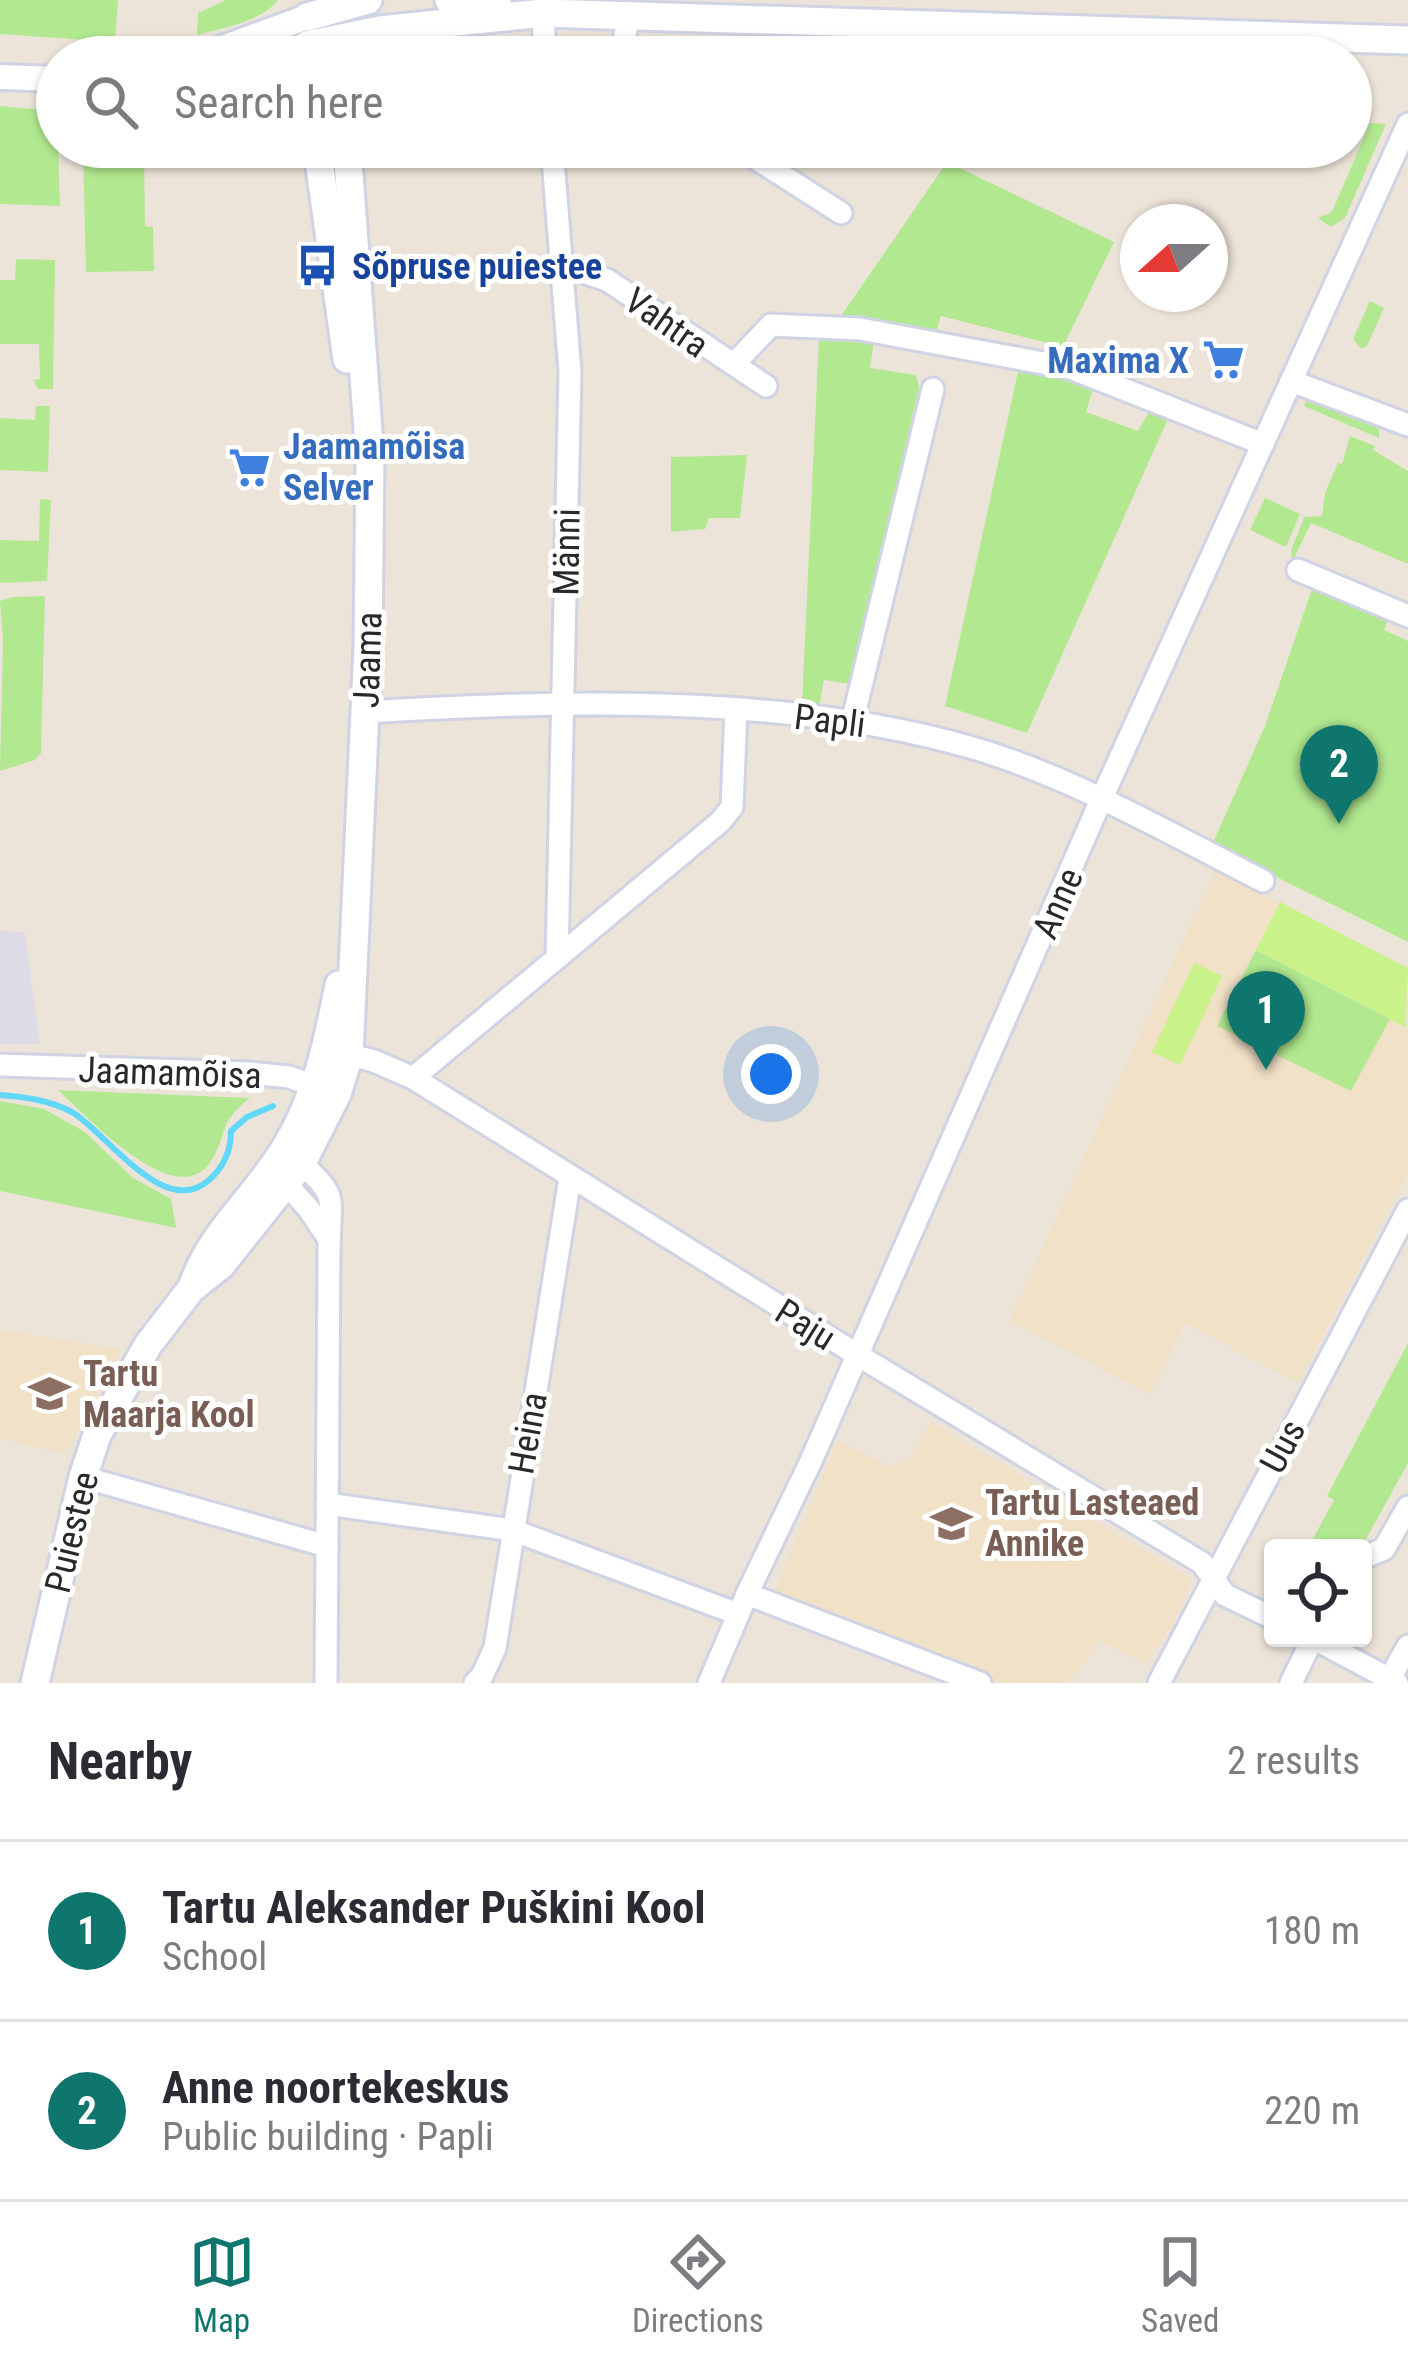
<!DOCTYPE html>
<html lang="en">
<head>
<meta charset="utf-8">
<style>
  body { margin:0; font-family:"Roboto Condensed",sans-serif; background:#f2f2f3; color:#2b2b33 }
  .controls { position:absolute; right:36px; bottom:36px; display:grid; overflow:hidden; border-radius:12px; box-shadow:0 3px 9px #0004 }
  .controls button { width:108px; height:108px; display:grid; place-items:center; padding:0; border:0; border-bottom:3px solid #e1e1e2; background:#fff; color:#2b2b33; font:60px sans-serif }
  .compass { position:absolute; left:1120px; top:204px; width:108px; height:108px; border-radius:50%; background:#fff; box-shadow:0 3px 9px #0004; rotate:249deg }
  .you { position:absolute; left:771px; top:1074px; width:42px; height:42px; margin:-30px; border:9px solid #fff; border-radius:50%; background:#1a73e8; box-shadow:0 0 0 18px #1a73e833 }
  .badge { display:grid; place-items:center; width:78px; height:78px; border-radius:50%; background:#0f766e; color:#fff; font-size:39px; font-weight:700 }
  .pin { position:absolute; translate:-50% -99px; filter:drop-shadow(0 3px 6px #0008) }
  .pin::after { content:''; position:absolute; top:63px; width:42px; height:36px; background:inherit; clip-path:polygon(0 0,100% 0,50% 100%) }
  .list { margin:0; padding:0; list-style:none }
  h2 { display:flex; justify-content:space-between; align-items:center; height:156px; margin:0; padding:0 48px; font-size:51px }
  h2 small { font-size:39px; font-weight:400; color:#7c7c81 }
  .list li { display:grid; grid-template-columns:78px 1fr auto; gap:36px; align-items:center; box-sizing:border-box; height:180px; padding:0 48px; border-top:3px solid #e1e1e2 }
  .list b { display:block; font-size:45px; white-space:nowrap }
  .list p { margin:0; font-size:39px; white-space:nowrap; color:#7c7c81 }
  .list em { font-size:39px; font-style:normal; color:#7c7c81 }
  .icon { flex:none; width:66px; height:66px; fill:none; stroke:currentColor; stroke-width:2; stroke-linecap:round; stroke-linejoin:round }
  .map { position:relative; flex:none; width:1408px; height:1683px; overflow:hidden }
  .search { position:absolute; background:#fff; box-shadow:0 3px 9px #0004; left:36px; right:36px; top:36px; height:132px; display:flex; align-items:center; gap:30px; box-sizing:border-box; padding:0 42px; border-radius:66px; color:#7c7c81; font-size:45px }
  .sheet { height:516px; background:#fff }
  nav { display:flex; justify-content:space-around; align-items:center; box-sizing:border-box; height:168px; border-top:3px solid #e1e1e2; background:#fff; font-size:33px; color:#7c7c81 }
  nav a { display:grid; justify-items:center; gap:6px }
  nav .on { color:#0f766e }
  .map>svg:first-child { display:block }
  .industrial { fill:#dddbe5 }
  .education { fill:#f1e1c7 }
  .green { fill:#b2e990 }
  .pitch { fill:#caf28a }
  .lines { fill:none; stroke-linecap:round; stroke-linejoin:round }
  .stream { stroke:#61d7fa; stroke-width:6 }
  .minor-casing { stroke:#cfd3e4; stroke-width:27 }
  .tertiary-casing { stroke:#cfd3e4; stroke-width:30 }
  .secondary-casing { stroke:#cfd3e4; stroke-width:33 }
  .minor { stroke:#fff; stroke-width:21 }
  .tertiary { stroke:#fff; stroke-width:24 }
  .secondary { stroke:#fff; stroke-width:27 }
  .labels { text-anchor:middle; stroke-width:10; stroke-linejoin:round; paint-order:stroke }
  .transit-label { font-size:36px; font-weight:bold; fill:#164399; stroke:#fff; text-anchor:start }
  .street-label { font-size:36px; fill:#292929; stroke:#fff }
  .shop-label { font-size:36px; font-weight:bold; fill:#366cbe; stroke:#fff; text-anchor:end }
  .education-label { font-size:36px; font-weight:bold; fill:#785e54; stroke:#fff; text-anchor:start }
</style>
</head>
<body>
<div class="map">
<svg width="1408" height="1683" viewBox="0 0 1408 1683">
  <rect width="100%" height="100%" fill="#ede4d9"/>
  <path class="industrial" d="M0,930L25,933L40,1044H0Z"/>
  <g class="education">
    <path d="M1215,871L1408,968V1172L1298,1383L1185,1323L1151,1395L1009,1321Z"/>
    <path d="M0,1330L122,1349L65,1454L0,1438Z"/>
    <path d="M931,1422L1191,1579L1172,1627L1145,1665L1101,1641L1068,1683H997L772,1596L838,1440L892,1467L910,1458Z"/>
  </g>
  <g class="green">
    <path d="M0,0H118L115,42L0,34Z"/>
    <path d="M226,0H278C261,22 222,28 197,35L198,13Z"/>
    <path d="M645,48L936,57H639V51Z"/>
    <path d="M0,106L57,111L60,206L0,204Z"/>
    <path d="M1370,123L1386,124L1345,218L1331,227L1318,218L1332,212Z"/>
    <path d="M83,147H144L145,226L153,227L154,271L86,272Z"/>
    <path d="M947,162L1114,242L1063,347L941,316L935,336L839,319Z"/>
    <path d="M16,259L55,260L53,389H38L33,380L40,379L39,344H0V280H15Z"/>
    <path d="M1370,301L1384,308L1367,346L1361,349L1353,339Z"/>
    <path d="M819,336L874,340L870,368L916,375L919,387L851,684L824,680L819,707L802,705Z"/>
    <path d="M1019,367L1093,389L1086,412L1138,431L1149,412L1168,419L1027,733L945,706Z"/>
    <path d="M1308,396L1379,425V438L1304,406Z"/>
    <path d="M36,406H50L48,472L0,470V418L35,420Z"/>
    <path d="M1350,436L1375,446L1373,450L1408,471V564L1311,523L1295,556L1314,566L1292,559L1291,551L1304,517L1322,516L1325,493L1338,463L1342,464Z"/>
    <path d="M747,455L740,518H709L705,529L671,532V457Z"/>
    <path d="M1265,498L1300,514L1286,547L1250,530Z"/>
    <path d="M40,499L51,500L47,581L0,583V540L39,541Z"/>
    <path d="M1314,583L1390,615L1384,630L1408,641V942L1212,845L1265,726Z"/>
    <path d="M45,596L41,753L35,760L0,771L3,640L0,601L13,597Z"/>
    <path d="M1256,950L1390,1019L1351,1091L1217,1026Z"/>
    <path d="M58,1090L250,1098C216,1124 229,1133 211,1161C177,1215 87,1116 58,1090Z"/>
    <path d="M0,1101L44,1109L85,1132L133,1178L171,1199L176,1228L0,1191Z"/>
    <path d="M1408,1343V1463L1361,1548H1308L1334,1500L1327,1496Z"/>
  </g>
  <g class="pitch">
    <path d="M1280,902L1408,968L1405,1027L1256,950Z"/>
    <path d="M1194,963L1222,976L1180,1065L1152,1052Z"/>
  </g>
  <g class="lines">
    <path class="stream" d="M0,1095C25,1097 49,1100 72,1112C107,1133 164,1220 209,1180C224,1167 231,1151 231,1131L247,1117L273,1106"/>
    <defs>
      <g id="minor">
        <path d="M543,13L545,57"/>
        <path d="M613,57L624,40L629,15"/>
        <path d="M738,147L841,213"/>
        <path d="M564,266L607,280L766,386"/>
        <path d="M734,364L771,325L860,329L1070,368L1263,444"/>
        <path d="M1291,381L1408,425"/>
        <path d="M1298,570L1408,616"/>
        <path d="M366,712C558,700 787,694 973,748C1070,776 1173,835 1263,881"/>
        <path d="M853,719L933,389"/>
        <path d="M557,958L721,821L732,807L736,710"/>
        <path d="M339,1052L374,1061L413,1078L856,1354L1202,1563L1225,1595L1273,1618"/>
        <path d="M0,1065L249,1073L289,1077L325,1090"/>
        <path d="M413,1078L557,958L570,372L552,147"/>
        <path d="M292,1154C340,1200 330,1188 329,1251L326,1683"/>
        <path d="M277,1174L308,1208L329,1239"/>
        <path d="M83,1477L327,1546"/>
        <path d="M327,1504L512,1530L738,1614"/>
        <path d="M1363,1558L1384,1549L1408,1507"/>
        <path d="M747,1594L980,1683"/>
        <path d="M1313,1638L1397,1683"/>
        <path d="M1390,1678L1408,1646"/>
        <path d="M475,1683L482,1676L495,1648L570,1178"/>
        <path d="M709,1683L747,1594L811,1461L1101,800L1408,124"/>
        <path d="M1159,1683L1408,1210"/>
        <path d="M1291,1683L1313,1638"/>
      </g>
      <g id="tertiary">
        <path d="M198,57L307,17"/>
        <path d="M266,57L307,45"/>
        <path d="M0,77L57,79"/>
      </g>
      <g id="secondary">
        <path d="M449,0L498,6"/>
        <path d="M307,17L368,0"/>
        <path d="M307,45L380,30L543,13L1408,40"/>
        <path d="M317,147L347,359"/>
        <path d="M193,1285C212,1230 259,1194 287,1145C317,1095 328,1041 339,985"/>
        <path d="M35,1683L83,1477L97,1435L148,1345L191,1289L221,1265L302,1163L337,1094L349,1055L368,646L370,457L347,147"/>
      </g>
    </defs>
    <use href="#minor" class="minor-casing"/>
    <use href="#tertiary" class="tertiary-casing"/>
    <use href="#secondary" class="secondary-casing"/>
    <use href="#minor" class="minor"/>
    <use href="#tertiary" class="tertiary"/>
    <use href="#secondary" class="secondary"/>
  </g>
  <defs>
    <symbol id="bus-bare" viewBox="-9 -9 18 18"><path d="M-5-6H5V4H4V6H2V4H-2V6H-4V4H-5ZM-3.5-4V0h7V-4ZM-3.5 1.2v1.5H-2V1.2ZM2 1.2v1.5H3.5V1.2Z" fill="#1a4fb4" stroke="#fff" stroke-width="2.5" paint-order="stroke"/></symbol>
    <symbol id="supermarket-bare" viewBox="-9 -9 18 18"><path d="M-6-5.5h2.5l.6 2H6L4.5 2H-2.5L-4.4-4H-6ZM-1.5 3.2a1.3 1.3 0 1 0 .1 0ZM3 3.2a1.3 1.3 0 1 0 .1 0Z" fill="#3f7fe0" stroke="#fff" stroke-width="2.5" paint-order="stroke"/></symbol>
    <symbol id="school-bare" viewBox="-9 -9 18 18"><path d="M0-5L7-2L0 1L-7-2ZM-4 1L0 2.5L4 1V4Q0 6-4 4Z" fill="#8d6e63" stroke="#fff" stroke-width="2.5" paint-order="stroke"/></symbol>
  </defs>
  <g fill-rule="evenodd">
    <use href="#bus-bare" x="288" y="236" width="59" height="59"/>
    <use href="#supermarket-bare" x="1194" y="330" width="59" height="59"/>
    <use href="#supermarket-bare" x="220" y="438" width="59" height="59"/>
    <use href="#school-bare" x="20" y="1364" width="59" height="59"/>
    <use href="#school-bare" x="922" y="1494" width="59" height="59"/>
  </g>
  <g class="labels">
    <g class="transit-label">
      <text x="352" y="279">Sõpruse puiestee</text>
    </g>
    <g class="street-label">
      <text transform="translate(667 322) rotate(35)" y="13">Vahtra</text>
      <text transform="translate(566 552) rotate(-89)" y="13">Männi</text>
      <text transform="translate(367 660) rotate(-88)" y="13">Jaama</text>
      <text transform="translate(830 720) rotate(7)" y="13">Papli</text>
      <text transform="translate(1057 903) rotate(-66)" y="13">Anne</text>
      <text transform="translate(170 1072) rotate(2)" y="13">Jaamamõisa</text>
      <text transform="translate(806 1324) rotate(32)" y="13">Paju</text>
      <text transform="translate(527 1433) rotate(-80)" y="13">Heina</text>
      <text transform="translate(1282 1446) rotate(-62)" y="13">Uus</text>
      <text transform="translate(71 1532) rotate(-76)" y="13">Puiestee</text>
    </g>
    <g class="shop-label">
      <text x="1189" y="373">Maxima X</text>
      <text x="283" y="459" text-anchor="start">Jaamamõisa<tspan x="283" dy="41">Selver</tspan></text>
    </g>
    <g class="education-label">
      <text x="83" y="1386">Tartu<tspan x="83" dy="41">Maarja Kool</tspan></text>
      <text x="985" y="1515">Tartu Lasteaed<tspan x="985" dy="41">Annike</tspan></text>
    </g>
  </g>
</svg>
<div class="controls">
<button><svg class="icon" aria-label="locate" viewBox="0 0 24 24"><circle cx="12" cy="12" r="6"/><path d="M12 2v4M12 18v4M2 12h4M18 12h4"/></svg></button>
</div>
<svg class="compass" viewBox="-18 -18 36 36"><path d="M0-13l5 13h-10z" fill="#e53935"/><path d="M0 13l5-13h-10z" fill="#7c7c81"/></svg>
<div class="you"></div>
<div class="pin badge" style="left:1266px;top:1070px">1</div>
<div class="pin badge" style="left:1339px;top:824px">2</div>
<div class="search"><svg class="icon" aria-label="search" viewBox="0 0 24 24"><circle cx="10" cy="10" r="6"/><path d="M15 15l6 6"/></svg>Search here</div>
</div>
<section class="sheet">
<h2>Nearby<small>2 results</small></h2>
<ul class="list">
<li><span class="badge">1</span><div><b>Tartu Aleksander Puškini Kool</b><p>School</p></div><em>180 m</em></li>
<li><span class="badge">2</span><div><b>Anne noortekeskus</b><p>Public building · Papli</p></div><em>220 m</em></li>
</ul>
</section>
<nav>
<a class="on"><svg class="icon" aria-label="map" viewBox="0 0 24 24"><path d="M3 6l6-2 6 2 6-2v14l-6 2-6-2-6 2zM9 4v14M15 6v14"/></svg>Map</a>
<a><svg class="icon" aria-label="directions" viewBox="0 0 24 24"><path d="M12 3l9 9-9 9-9-9zM9 14v-3h6M13 9l2 2-2 2"/></svg>Directions</a>
<a><svg class="icon" aria-label="saved" viewBox="0 0 24 24"><path d="M7 4h10v16l-5-4-5 4z"/></svg>Saved</a>
</nav>
</body>
</html>
